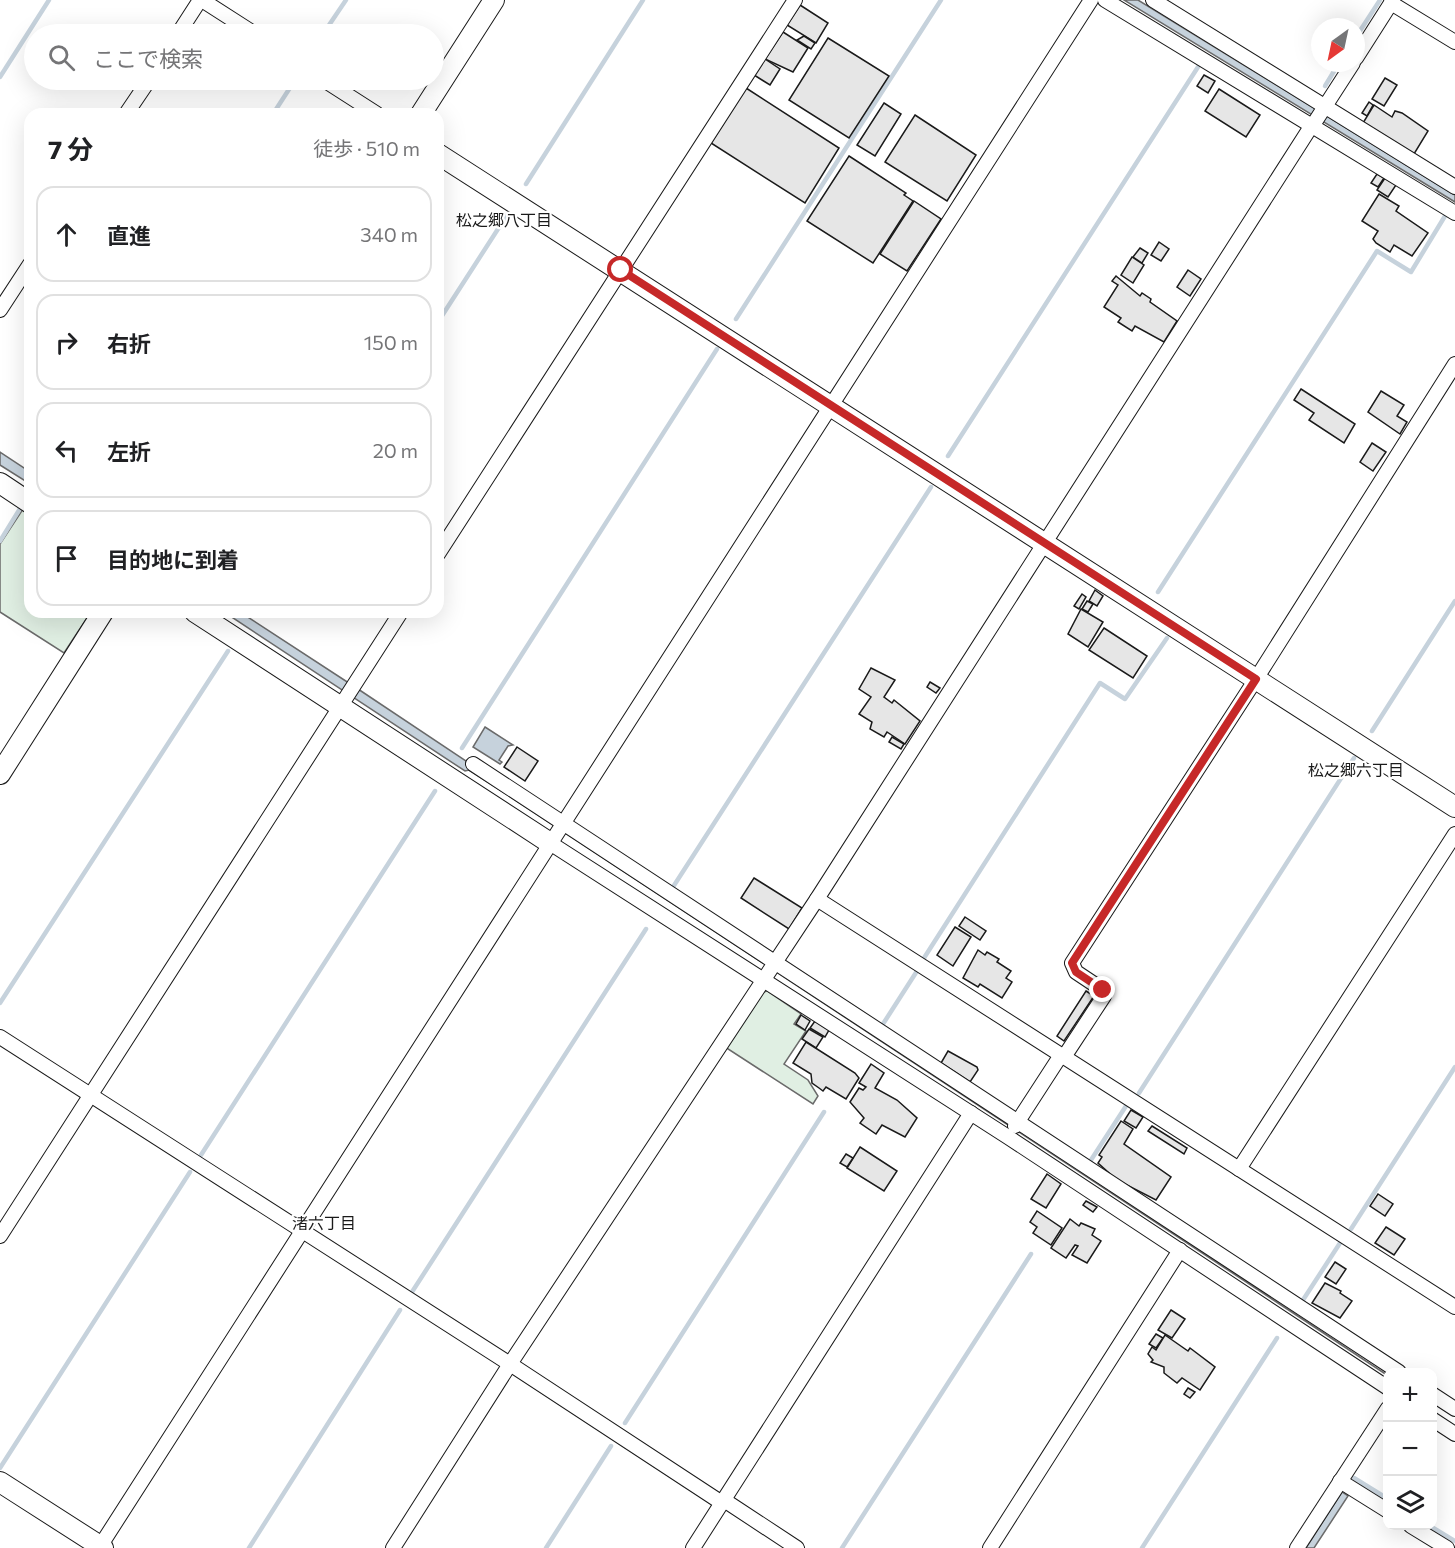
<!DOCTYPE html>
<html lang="ja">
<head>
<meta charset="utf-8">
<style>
  body { margin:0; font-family:Commissioner,"Noto Sans JP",sans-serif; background:#f2f2f2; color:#202124 }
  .controls { position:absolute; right:18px; bottom:18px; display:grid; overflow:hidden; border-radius:12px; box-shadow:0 6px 24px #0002 }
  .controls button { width:54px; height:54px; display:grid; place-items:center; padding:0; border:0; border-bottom:2px solid #e0e0e0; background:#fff; color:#202124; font:30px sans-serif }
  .compass { position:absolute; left:1311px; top:18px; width:54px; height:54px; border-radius:50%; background:#fff; box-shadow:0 6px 24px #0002; rotate:213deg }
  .stop { position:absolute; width:18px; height:18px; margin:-14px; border:4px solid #c62828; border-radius:50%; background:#fff }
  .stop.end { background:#c62828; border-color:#fff; box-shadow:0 2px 6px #0008 }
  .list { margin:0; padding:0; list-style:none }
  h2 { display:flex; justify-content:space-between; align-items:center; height:78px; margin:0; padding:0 24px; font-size:26px }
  h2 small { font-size:20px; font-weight:400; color:#757577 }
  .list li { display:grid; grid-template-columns:39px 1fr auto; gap:18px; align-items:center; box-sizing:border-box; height:96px; margin:0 12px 12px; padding:0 12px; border:2px solid #e0e0e0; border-radius:18px }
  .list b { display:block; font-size:22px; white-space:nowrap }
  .list em { font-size:20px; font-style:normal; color:#757577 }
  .icon { flex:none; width:33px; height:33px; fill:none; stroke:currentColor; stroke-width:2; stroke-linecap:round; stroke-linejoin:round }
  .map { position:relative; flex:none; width:1455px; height:1548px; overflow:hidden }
  .search { position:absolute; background:#fff; box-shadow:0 6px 24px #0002; left:24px; top:24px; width:420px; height:66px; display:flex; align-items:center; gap:15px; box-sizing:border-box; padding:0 21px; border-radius:33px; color:#757577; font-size:22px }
  .panel { position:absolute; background:#fff; box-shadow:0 6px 24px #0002; left:24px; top:108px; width:420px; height:510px; border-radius:18px }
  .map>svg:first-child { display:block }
  .green { fill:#e0efe3; stroke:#6a6a6a; stroke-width:1.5 }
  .water { fill:#c6d2dc; stroke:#6a6a6a; stroke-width:1.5 }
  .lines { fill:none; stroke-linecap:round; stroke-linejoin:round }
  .stream { stroke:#c6d2dc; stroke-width:4.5 }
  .building { fill:#e6e6e6; stroke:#1a1a1a; stroke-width:1.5 }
  .street-casing { stroke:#1a1a1a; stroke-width:16 }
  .secondary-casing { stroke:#1a1a1a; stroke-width:22 }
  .street { stroke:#fff; stroke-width:14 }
  .secondary { stroke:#fff; stroke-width:20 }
  .route { stroke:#c62828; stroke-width:8 }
  .labels { text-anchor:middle; stroke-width:4.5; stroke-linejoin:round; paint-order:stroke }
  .neighbourhood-label { font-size:16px; fill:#1a1a1a; stroke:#fff }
</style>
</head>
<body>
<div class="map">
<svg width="1455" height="1548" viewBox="0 0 1455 1548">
  <rect width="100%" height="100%" fill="#fff"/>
  <g class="green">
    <path d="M23,509L30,513V612H91L64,653L0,612V544Z"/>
    <path d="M767,991L801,1014L794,1024L806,1031L784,1064L808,1080L818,1096L813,1104L725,1047L760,993Z"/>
  </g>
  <g class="water">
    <path d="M1124,0H1138L1455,195V202Z"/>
    <path d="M0,452L30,472V484L0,465Z"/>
    <path d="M224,612H240L358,689L1387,1375L552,824L469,770L465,771Z"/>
    <path d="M485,727L513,745L508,746L499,760L502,762L500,764L473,747Z"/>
    <path d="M1342,1492L1348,1496L1314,1548H1306Z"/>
  </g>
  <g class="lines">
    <g class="stream">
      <path d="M323,34L346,0"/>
      <path d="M1356,37L1380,0"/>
      <path d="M0,77L49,0"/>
      <path d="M1325,86L1339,63"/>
      <path d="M273,114L295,80"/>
      <path d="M526,184L643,0"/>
      <path d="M736,319L941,0"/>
      <path d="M438,322L507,215"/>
      <path d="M948,456L1198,67"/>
      <path d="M0,541L21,507"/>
      <path d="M1158,592L1377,251L1411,272L1445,216"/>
      <path d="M1372,731L1455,601"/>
      <path d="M462,748L717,349"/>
      <path d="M673,887L931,487"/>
      <path d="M924,958L1100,683L1125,699L1167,638"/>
      <path d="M0,1003L228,651"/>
      <path d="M883,1024L917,971"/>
      <path d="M1139,1093L1354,758"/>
      <path d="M201,1155L435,791"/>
      <path d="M1091,1160L1126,1106"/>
      <path d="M1351,1229L1455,1067"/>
      <path d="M412,1292L646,929"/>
      <path d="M1303,1300L1340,1243"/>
      <path d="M625,1423L824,1112"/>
      <path d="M0,1468L190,1172"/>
      <path d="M1354,1478L1388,1499"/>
      <path d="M1430,1526L1455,1541"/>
      <path d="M249,1548L400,1310"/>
      <path d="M546,1548L611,1446"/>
      <path d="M842,1548L1031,1254"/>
      <path d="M1142,1548L1277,1338"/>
    </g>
  </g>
  <g class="building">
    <path d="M800,5L828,23L816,43L787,25Z"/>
    <path d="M783,32L808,48L793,72L765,59Z"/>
    <path d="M804,36L815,43L811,49L797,40Z"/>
    <path d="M828,38L889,76L849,138L789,100Z"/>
    <path d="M765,59L780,69L770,85L754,75Z"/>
    <path d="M1204,75L1215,81L1208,93L1197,86Z"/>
    <path d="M1385,78L1397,85L1384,106L1372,99Z"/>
    <path d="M746,88L839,148L805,203L711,143Z"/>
    <path d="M1219,89L1260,115L1246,137L1205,111Z"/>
    <path d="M1369,102L1373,105L1367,116L1362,113Z"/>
    <path d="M884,103L901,114L875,156L857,145Z"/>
    <path d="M1374,105L1392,117L1395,111L1402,113L1428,131L1414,154L1363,123Z"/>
    <path d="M915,115L976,155L947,201L885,162Z"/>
    <path d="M849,156L906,193L904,195L913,201L873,263L807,221Z"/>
    <path d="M1377,174L1384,178L1378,187L1371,183Z"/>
    <path d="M1385,178L1396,185L1388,197L1377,190Z"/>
    <path d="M1379,194L1399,206L1396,211L1428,233L1412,256L1394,245L1390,252L1376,243L1373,239L1378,231L1362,221Z"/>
    <path d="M914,201L941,219L907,271L880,254Z"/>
    <path d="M1159,242L1169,249L1161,261L1151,255Z"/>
    <path d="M1140,248L1148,253L1142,263L1133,257Z"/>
    <path d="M1132,257L1144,265L1133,283L1121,275Z"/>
    <path d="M1188,270L1201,279L1190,296L1177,287Z"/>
    <path d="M1116,276L1140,296L1142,293L1151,299L1150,302L1177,321L1164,342L1135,326L1132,331L1118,322L1121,318L1104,307L1118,285L1112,281Z"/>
    <path d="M1301,389L1355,424L1344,443L1309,420L1314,413L1294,400Z"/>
    <path d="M1381,391L1404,405L1397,416L1407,422L1400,434L1368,412Z"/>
    <path d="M1372,443L1386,452L1373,471L1360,462Z"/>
    <path d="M1095,590L1103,596L1097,606L1089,601Z"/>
    <path d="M1082,594L1086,597L1079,609L1074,606Z"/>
    <path d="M1087,601L1093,604L1088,612L1082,609Z"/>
    <path d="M1081,609L1103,622L1088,647L1068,634Z"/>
    <path d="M1104,628L1147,656L1133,678L1089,650Z"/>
    <path d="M871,668L895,680L884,697L892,703L894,700L920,721L905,744L887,732L884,737L870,729L872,722L859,714L871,697L859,689Z"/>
    <path d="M930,682L940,688L936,693L927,687Z"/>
    <path d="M892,737L904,744L901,749L889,742Z"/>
    <path d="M517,747L538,761L525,781L504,767Z"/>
    <path d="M754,878L802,908L789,929L741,898Z"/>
    <path d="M965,917L986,931L980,940L959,926Z"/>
    <path d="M955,927L971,937L953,966L937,955Z"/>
    <path d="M978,950L985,955L987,952L999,959L997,962L1011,971L1006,978L1012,982L1002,998L980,984L978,987L963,978Z"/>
    <path d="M1086,991L1094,996L1064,1041L1057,1036Z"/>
    <path d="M801,1015L810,1021L805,1030L796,1024Z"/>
    <path d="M815,1021L829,1030L825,1037L810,1028Z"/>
    <path d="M809,1029L823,1037L816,1048L802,1039Z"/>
    <path d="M806,1042L855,1073L859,1078L846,1099L826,1087L823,1091L819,1088L812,1083L811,1074L793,1063Z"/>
    <path d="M948,1051L977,1067L978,1070L970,1082L941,1063Z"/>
    <path d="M871,1064L884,1073L875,1088L897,1100L917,1118L905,1137L882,1125L876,1134L860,1123L864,1118L850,1102L859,1088L863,1090L866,1087L859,1083Z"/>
    <path d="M1131,1110L1143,1117L1136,1128L1124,1121Z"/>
    <path d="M1121,1121L1133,1129L1124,1144L1171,1177L1156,1200L1117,1180L1098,1163L1102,1157L1099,1155Z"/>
    <path d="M1152,1126L1187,1148L1184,1154L1148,1131Z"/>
    <path d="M860,1147L897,1171L884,1191L847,1168Z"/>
    <path d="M846,1154L853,1158L847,1167L840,1163Z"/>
    <path d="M1047,1174L1061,1184L1046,1208L1031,1199Z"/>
    <path d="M1378,1194L1393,1204L1385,1216L1370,1206Z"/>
    <path d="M1086,1201L1097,1207L1093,1212L1083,1205Z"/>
    <path d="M1037,1211L1062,1228L1051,1245L1033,1233L1037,1227L1030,1222Z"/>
    <path d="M1070,1219L1079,1226L1081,1223L1095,1229L1092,1235L1101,1241L1087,1263L1072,1255L1078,1246L1075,1245L1066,1258L1051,1248Z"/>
    <path d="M1386,1227L1405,1239L1394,1255L1375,1243Z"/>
    <path d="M1335,1262L1346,1269L1336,1284L1325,1277Z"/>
    <path d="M1325,1283L1341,1291L1340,1293L1352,1301L1340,1318L1312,1303Z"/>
    <path d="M1171,1310L1185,1319L1172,1338L1158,1330Z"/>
    <path d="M1156,1334L1163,1338L1156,1348L1149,1344Z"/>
    <path d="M1165,1335L1188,1351L1190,1348L1215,1367L1200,1390L1182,1378L1177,1383L1164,1373V1367L1151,1362L1153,1360L1148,1354L1152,1347L1156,1350Z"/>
    <path d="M1188,1388L1195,1392L1190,1398L1184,1394Z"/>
  </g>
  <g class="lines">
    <defs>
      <g id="street">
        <path d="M202,0L255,34"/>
        <path d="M1105,0L1455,213"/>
        <path d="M1153,0L1455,187"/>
        <path d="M1391,3L1455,42"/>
        <path d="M178,34L200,0"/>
        <path d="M1356,58L1393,0"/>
        <path d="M324,80L377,114"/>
        <path d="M126,114L149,80"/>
        <path d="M1313,125L1353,63"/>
        <path d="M0,310L30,264"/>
        <path d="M438,554L795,0"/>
        <path d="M473,764L1399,1372"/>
        <path d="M550,843L1008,1137L1388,1388"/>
        <path d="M817,899L1455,1307"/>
        <path d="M0,1037L510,1364L722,1503"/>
        <path d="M1064,1057L1104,996L1103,990L1076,972L1072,963L1256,679L1455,364"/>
        <path d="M1015,1126L1061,1055"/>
        <path d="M1239,1169L1455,834"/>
        <path d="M0,1236L401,612"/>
        <path d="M1432,1394L1455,1409"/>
        <path d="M1432,1419L1455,1434"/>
        <path d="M1340,1481L1388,1511"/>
        <path d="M724,1500L797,1548"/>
        <path d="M1411,1526L1447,1548"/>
        <path d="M99,1548L1091,0"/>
        <path d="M393,1548L510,1364L817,899L1312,125"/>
        <path d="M693,1548L971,1113"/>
        <path d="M990,1548L1180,1250"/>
        <path d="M1297,1548L1388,1408"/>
      </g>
      <g id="secondary">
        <path d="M421,114L494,0"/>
        <path d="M438,154L1455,807"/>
        <path d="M0,483L30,503"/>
        <path d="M195,612L550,843"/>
        <path d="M0,774L103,612"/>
        <path d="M0,1482L103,1548"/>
      </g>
    </defs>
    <use href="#street" class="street-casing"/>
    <use href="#secondary" class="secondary-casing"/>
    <use href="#street" class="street"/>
    <use href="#secondary" class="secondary"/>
  </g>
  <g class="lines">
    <path class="route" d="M621,270L1256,679L1072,963L1076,972L1103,990"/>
  </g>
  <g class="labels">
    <g class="neighbourhood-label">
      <text x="504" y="226">松之郷八丁目</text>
      <text x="1356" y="776">松之郷六丁目</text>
      <text x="324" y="1229">渚六丁目</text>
    </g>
  </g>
</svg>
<div class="controls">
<button>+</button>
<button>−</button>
<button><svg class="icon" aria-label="layers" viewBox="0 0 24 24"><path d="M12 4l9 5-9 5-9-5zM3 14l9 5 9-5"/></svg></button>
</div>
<svg class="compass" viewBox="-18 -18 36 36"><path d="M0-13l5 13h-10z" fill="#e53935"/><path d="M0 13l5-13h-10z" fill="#757577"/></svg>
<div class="stop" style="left:621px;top:270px"></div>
<div class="stop end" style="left:1103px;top:990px"></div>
<div class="search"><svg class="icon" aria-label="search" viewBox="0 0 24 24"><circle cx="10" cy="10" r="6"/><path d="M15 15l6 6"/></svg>ここで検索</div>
<section class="panel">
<h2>7 分<small>徒歩 · 510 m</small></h2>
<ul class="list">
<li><svg class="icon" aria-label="ahead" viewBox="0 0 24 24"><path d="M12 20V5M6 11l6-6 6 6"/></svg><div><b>直進</b></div><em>340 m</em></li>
<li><svg class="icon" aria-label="right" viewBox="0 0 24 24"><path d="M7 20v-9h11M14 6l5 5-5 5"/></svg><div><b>右折</b></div><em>150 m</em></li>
<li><svg class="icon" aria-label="left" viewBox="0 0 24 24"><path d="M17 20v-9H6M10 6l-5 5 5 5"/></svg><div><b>左折</b></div><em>20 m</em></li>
<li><svg class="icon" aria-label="arrive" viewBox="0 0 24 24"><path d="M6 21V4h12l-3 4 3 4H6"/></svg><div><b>目的地に到着</b></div></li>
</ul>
</section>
</div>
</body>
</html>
